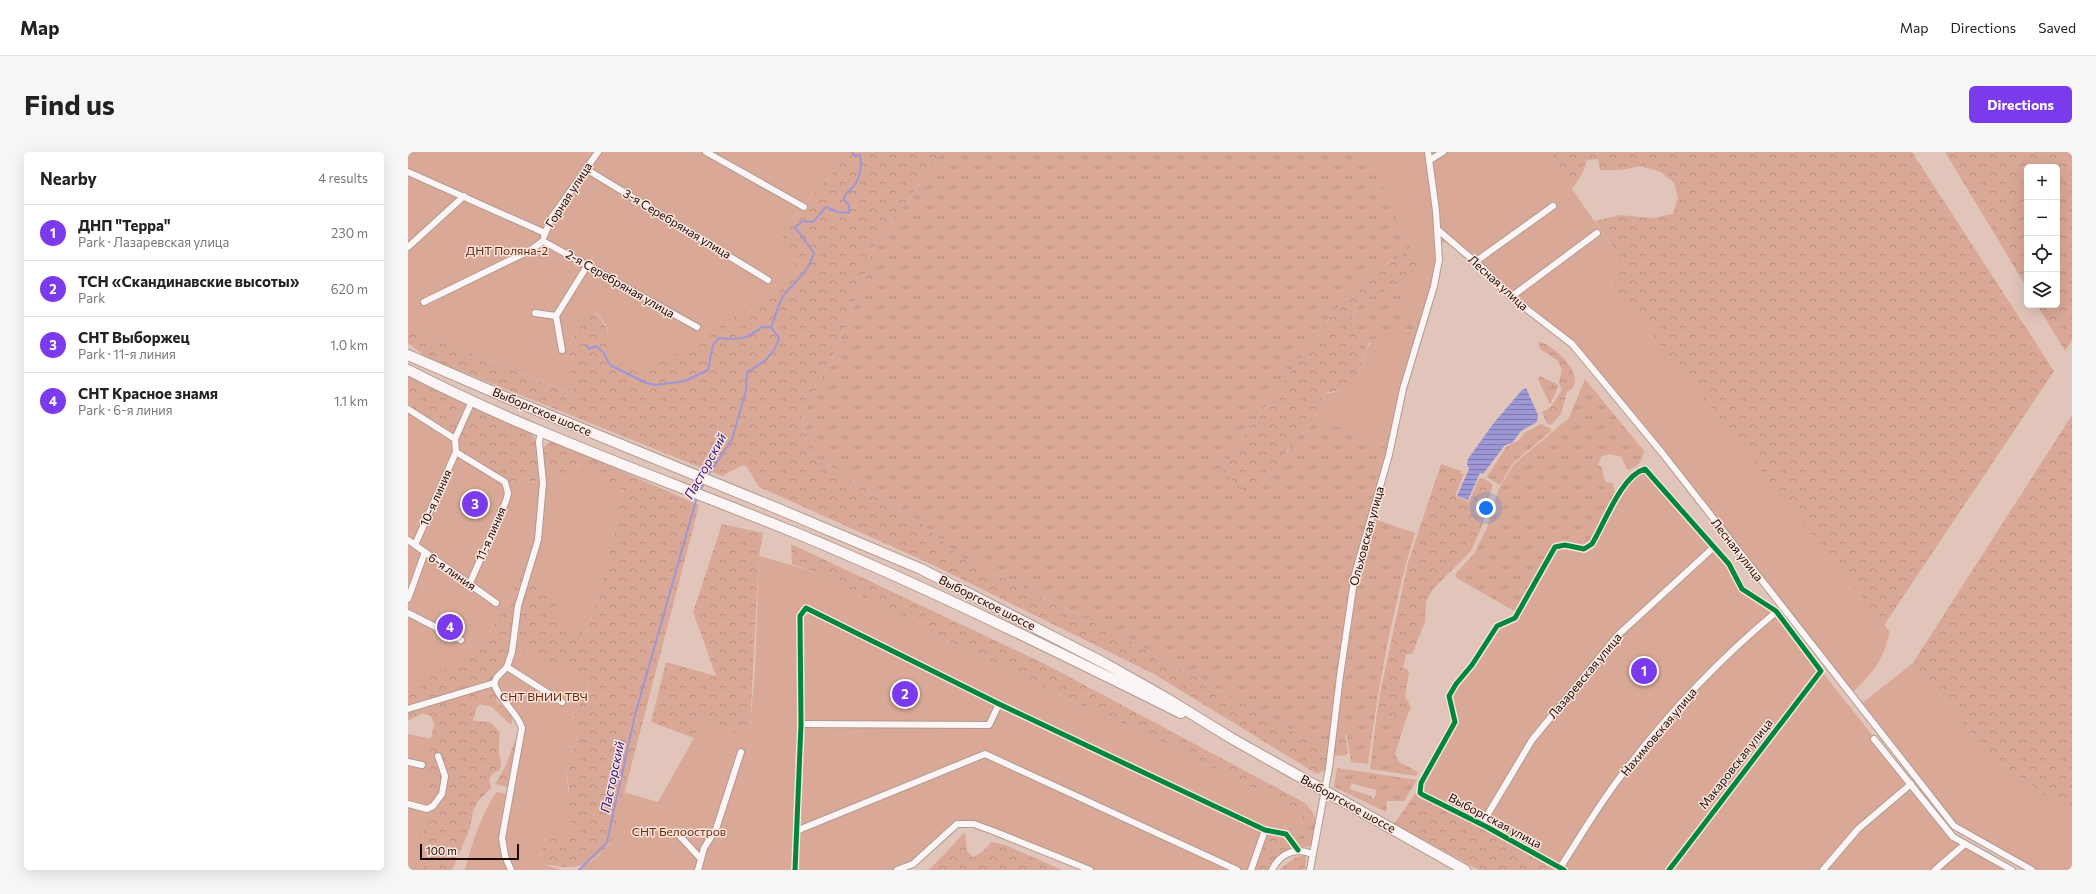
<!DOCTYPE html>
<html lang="en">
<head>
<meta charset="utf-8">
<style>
  body { margin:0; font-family:Commissioner,sans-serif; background:#f6f6f6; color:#222 }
  .controls { position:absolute; right:12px; top:12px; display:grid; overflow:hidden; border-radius:6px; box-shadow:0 4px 16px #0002 }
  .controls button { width:36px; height:36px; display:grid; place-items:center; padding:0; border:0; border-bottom:1px solid #e0e0e0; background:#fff; color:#222; font:20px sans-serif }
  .scale { position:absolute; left:12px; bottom:10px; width:99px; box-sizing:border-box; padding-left:4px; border:2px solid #1b0904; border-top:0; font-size:11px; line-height:14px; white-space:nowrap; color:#1b0904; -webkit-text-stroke:3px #fde6de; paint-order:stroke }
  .you { position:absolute; left:1078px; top:356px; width:14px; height:14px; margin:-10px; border:3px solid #fff; border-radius:50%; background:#1a73e8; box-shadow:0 0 0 6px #1a73e833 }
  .badge { display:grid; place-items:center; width:26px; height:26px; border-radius:50%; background:#7c3aed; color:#fff; font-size:13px; font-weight:700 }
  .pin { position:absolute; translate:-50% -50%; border:2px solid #fff; box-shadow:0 1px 4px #0006 }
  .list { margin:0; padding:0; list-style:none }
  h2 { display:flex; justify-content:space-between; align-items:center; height:52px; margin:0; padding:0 16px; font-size:17px }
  h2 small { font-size:13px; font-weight:400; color:#767676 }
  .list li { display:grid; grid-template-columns:26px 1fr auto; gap:12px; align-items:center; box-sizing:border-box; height:56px; padding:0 16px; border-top:1px solid #e0e0e0 }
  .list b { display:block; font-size:15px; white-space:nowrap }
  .list p { margin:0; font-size:13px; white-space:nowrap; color:#767676 }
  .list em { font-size:13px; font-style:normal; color:#767676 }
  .icon { flex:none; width:22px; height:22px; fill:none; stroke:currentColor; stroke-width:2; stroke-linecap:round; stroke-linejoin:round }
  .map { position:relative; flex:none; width:1664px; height:718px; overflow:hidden; border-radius:6px }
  header { display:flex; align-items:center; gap:24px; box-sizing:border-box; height:56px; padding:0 20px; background:#fff; border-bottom:1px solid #e0e0e0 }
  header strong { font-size:19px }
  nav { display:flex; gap:22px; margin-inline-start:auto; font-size:14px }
  .intro { display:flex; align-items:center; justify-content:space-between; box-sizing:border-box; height:96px; padding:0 24px }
  h1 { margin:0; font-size:28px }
  .button { padding:10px 18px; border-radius:6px; background:#7c3aed; color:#fff; font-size:14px; font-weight:700 }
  main { display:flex; gap:24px; padding:0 24px }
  aside { flex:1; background:#fff; border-radius:6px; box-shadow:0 4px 16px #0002 }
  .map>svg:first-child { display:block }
  .grass { fill:url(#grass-tufts); fill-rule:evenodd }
  .forest { fill:url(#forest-crowns) }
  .garden { fill:#d9a896 }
  .water { fill:url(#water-rules) }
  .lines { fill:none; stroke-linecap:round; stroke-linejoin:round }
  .stream { stroke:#9e97d6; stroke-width:2 }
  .street-casing { stroke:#b09a92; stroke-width:8 }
  .primary-casing { stroke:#b09a92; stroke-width:12 }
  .street { stroke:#fbf6f5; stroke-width:6 }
  .primary { stroke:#fbf6f5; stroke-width:10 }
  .cycleway-casing { stroke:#fde6de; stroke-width:8 }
  .cycleway { stroke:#00873e; stroke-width:5 }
  .labels { text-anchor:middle; stroke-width:3; stroke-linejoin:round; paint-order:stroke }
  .street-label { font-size:12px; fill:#1b0904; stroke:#fde6de }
  .park-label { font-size:12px; fill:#68260a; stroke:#fde6de }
  .water-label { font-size:13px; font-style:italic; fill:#2a0f81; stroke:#fde6de }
</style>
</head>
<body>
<header>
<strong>Map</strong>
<nav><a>Map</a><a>Directions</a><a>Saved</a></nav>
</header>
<div class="intro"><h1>Find us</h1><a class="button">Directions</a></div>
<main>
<aside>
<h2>Nearby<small>4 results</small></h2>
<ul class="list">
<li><span class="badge">1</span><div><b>ДНП &quot;Терра&quot;</b><p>Park · Лазаревская улица</p></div><em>230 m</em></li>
<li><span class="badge">2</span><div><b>ТСН «Скандинавские высоты»</b><p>Park</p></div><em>620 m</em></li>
<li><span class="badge">3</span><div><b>СНТ Выборжец</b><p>Park · 11-я линия</p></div><em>1.0 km</em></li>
<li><span class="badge">4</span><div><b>СНТ Красное знамя</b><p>Park · 6-я линия</p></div><em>1.1 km</em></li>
</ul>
</aside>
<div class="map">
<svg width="1664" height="718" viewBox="0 0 1664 718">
  <defs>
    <pattern id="grass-tufts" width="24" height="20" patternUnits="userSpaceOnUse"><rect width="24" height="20" fill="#d9a896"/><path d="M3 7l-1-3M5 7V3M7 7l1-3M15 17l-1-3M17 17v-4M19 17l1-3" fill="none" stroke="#ba8f80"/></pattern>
    <pattern id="forest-crowns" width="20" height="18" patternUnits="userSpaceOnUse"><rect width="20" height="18" fill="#d9a896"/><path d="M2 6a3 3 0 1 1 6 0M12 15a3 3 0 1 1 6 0" fill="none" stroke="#ba8f80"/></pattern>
    <pattern id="water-rules" width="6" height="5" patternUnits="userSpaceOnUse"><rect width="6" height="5" fill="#9e97d6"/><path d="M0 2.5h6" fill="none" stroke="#8079ab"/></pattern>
  </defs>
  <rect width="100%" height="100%" fill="#e2c5ba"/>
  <g class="grass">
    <path d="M534,0H959L1003,97L985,109L967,118L935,149L839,279L814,319L824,326L855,334L858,325L879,301L883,292L907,265L982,296L963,366L1007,381C984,456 970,535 960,612L943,610L938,581L924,594L899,587L721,488L552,405L516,373L402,302L394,265L429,196L467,93Z"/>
    <path d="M988,134L1009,176L1007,179L998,178L961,191L955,206L944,166L952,150L967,141Z"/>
    <path d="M1132,224L1149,232L1150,235L1142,253L1130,227Z"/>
    <path d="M1177,227L1236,299C1234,309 1231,315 1220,318L1213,305L1202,302L1194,304L1190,312L1194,316L1197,330L1205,331L1207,342L1209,343L1184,392L1108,460L1047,425L1049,420L1066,402L1079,376L1090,338L1106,312L1161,266Z"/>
    <path d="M1133,272L1142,276L1143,279L1105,311L1092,333L1079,325L1098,295L1111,288L1116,281Z"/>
    <path d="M969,560L997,570L987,602L991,610L1010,620L1008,624L962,617Z"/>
    <path d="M929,616L1009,628L996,649H979L978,660L926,635ZM943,631L968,638L967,647L963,646V644L942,637Z"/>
    <path d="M897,651C899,654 903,657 905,661C910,670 907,686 902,694L885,697L884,689L891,684Z"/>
  </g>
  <g class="forest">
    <path d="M436,0H534L467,93L429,196L394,265L402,302L516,373L552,405L721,488L899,587L924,594L927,575L938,573L940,577L937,583L940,601L936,604L923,603L921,616L909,622L746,522L523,412L351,335L339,315L335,313L314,324L18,205L0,191V175L164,242L161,196L180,156C193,164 199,174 202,189L370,91L389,61L432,12Z"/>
    <path d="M1143,0H1504L1646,219L1476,473L1206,135L1210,103L1187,69L1212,63L1244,66L1265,62L1270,46L1266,31L1253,20L1232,14L1214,18H1192L1190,7L1179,8L1174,22L1164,37Z"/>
    <path d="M1537,0H1664V188L1657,199L1629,153H1649V15H1619V136Z"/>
    <path d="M1003,97L1015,114C1006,120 997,129 987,134C964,145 957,140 944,165L955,206L946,236L917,241L912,250L907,265L883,292L872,312L858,325L855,334L846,342L840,341L814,319L839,279L935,149L967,118L985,109Z"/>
    <path d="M1131,190C1145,191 1184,228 1159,240L1153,262L1143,273L1139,272L1134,260L1142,256L1154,238L1151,231L1154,217L1149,208L1132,197Z"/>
    <path d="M0,224L56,252L124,280L129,296L134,297L141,290H147L291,353L203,692C176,717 170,718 134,712L133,685L161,638L158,614L170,584L162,572L183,529L101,509L84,534L89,549L104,564V571L102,572L84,555L73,552L69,555L65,569L82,570L92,580C91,586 91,594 91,600C91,607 95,611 91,619L85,621L81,627L83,636L70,649L65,659L62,676L44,718H15L18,700L14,698L18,658L19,604L26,573L23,564L15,561L0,569V530L75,496L95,455L98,456L110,425C135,432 160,463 178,482L196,424L216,338L135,329L97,330L50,301L0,257Z"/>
    <path d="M1664,263V663L1587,608L1505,511Z"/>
    <path d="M1033,312L1053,319L1052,321L1056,322L1047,344L1061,350L1071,327L1074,326L1085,332L1074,374L1063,399L1025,437L1018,449L1017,470L1004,502H998L995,516L1000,518L1001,520L997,544L1003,555L997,570L969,560L972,542L1000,411Z"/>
    <path d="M314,372L355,381L351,404L342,575L338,585L293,567L286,586L243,570L258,510L308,524L285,460Z"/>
    <path d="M383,392L641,514L897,651L896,658L878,653L728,577L701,566L561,500L404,419L384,412Z"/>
    <path d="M107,589H109V591L104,609L101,636L87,632L98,613Z"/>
    <path d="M1011,636L1156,718H1071L986,672Z"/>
    <path d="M857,679L878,682L885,693V697L876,700L862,718H843Z"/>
    <path d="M557,680L559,699L565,705L574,700L584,690L597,693L654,718H521Z"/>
    <path d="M896,703L898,706L897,718H871L886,706Z"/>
  </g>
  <g class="garden">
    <path d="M0,0H436L432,12L389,61L370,91L390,103L375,134L233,223L196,203C205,181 200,168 180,156L161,196L165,242L0,175Z"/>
    <path d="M959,0H1143L1164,37L1210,103L1207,135L1482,480C1474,511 1466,519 1443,542L1164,192L1101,144L1048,94L1031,89V102L982,296L907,265L912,250L917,241C927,242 936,236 946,235C960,198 956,174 1007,179L1009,176L988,134L1015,114L1003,97Z"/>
    <path d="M0,257L46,286L48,298L97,330L135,329L176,318L216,338L196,424L178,482L156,473L145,461L148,450L117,427L110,425L98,456L95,455L75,496L60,509L0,530Z"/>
    <path d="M1237,317L1321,412L1330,430L1365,458L1545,685L1604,718H1156L1017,644L1012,634L1046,570L1041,544L1089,474L1105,468L1147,395L1169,396L1184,392L1209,343Z"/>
    <path d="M351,404L404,419L561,500L701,566L728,577L878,653L896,658L891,684L884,689L877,682L857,679L843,718H680L566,672H548L505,712L489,718H169L188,706L203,692L215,640L250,650L286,586L292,567L338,584L342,575L347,517Z"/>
    <path d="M106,494L183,528L162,572L170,583L158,614L164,680L133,685L134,712L153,718H57C62,697 76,655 89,640L101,642L114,577L86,532L99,515Z"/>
    <path d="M1505,511L1587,608L1664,663V718H1624L1551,678L1452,553Z"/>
    <path d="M0,582L24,587L19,604V647L14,698L18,700L15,718H0Z"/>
  </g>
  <path class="water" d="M1118,236L1130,263L1129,270L1113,279L1104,291L1097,293L1075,322L1072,321L1060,348L1049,344L1061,317L1059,312L1060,307L1085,272L1113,239Z"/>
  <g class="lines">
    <g class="stream">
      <path d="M178,193L181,197L188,194L195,200L202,213L238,231L248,233L277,229L300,218L305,193L311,186C330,188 338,188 354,175H363"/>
      <path d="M299,325L324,287L338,238L339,220C354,212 366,204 371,186L363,175C367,165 370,152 376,143C387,129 401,120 406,101L387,75L395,69L405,70L418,55L429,60L441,61V53L436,48L437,42C450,34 455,18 452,3L447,4L444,0"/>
      <path d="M292,339L296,331"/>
      <path d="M171,718L199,690L227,563L289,345"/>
    </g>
    <defs>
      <g id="street">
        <path d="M298,0L396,55"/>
        <path d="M1022,8L1035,0"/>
        <path d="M178,17L360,128"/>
        <path d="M0,20L137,81"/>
        <path d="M1030,78L1078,119L1103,145L1164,192L1179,210L1255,302L1546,674L1624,718"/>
        <path d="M136,84L144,65L190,0"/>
        <path d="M135,89L289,175"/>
        <path d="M0,95L56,44"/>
        <path d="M1067,110L1145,54"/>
        <path d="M1103,145L1189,81"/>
        <path d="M16,150L123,98L135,89"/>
        <path d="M127,161L148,164"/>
        <path d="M154,198L148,164L179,114"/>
        <path d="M0,257L47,287L48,300L97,330L100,341L98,349L62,431"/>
        <path d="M47,287L64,249"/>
        <path d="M0,388L88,451"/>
        <path d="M7,393L48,300"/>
        <path d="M0,447L17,400"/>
        <path d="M0,461L53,488"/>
        <path d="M99,515L154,550"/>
        <path d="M0,557L86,531"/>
        <path d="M393,572L581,573L591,552"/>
        <path d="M1466,587L1545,685L1604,718"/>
        <path d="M0,610L14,613"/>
        <path d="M0,652L19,657L25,654L34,642L37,624L30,604"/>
        <path d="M1074,672L1124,588L1210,483L1306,395"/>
        <path d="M388,679L577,602L829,718"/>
        <path d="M269,681L293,707"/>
        <path d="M1152,716C1170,688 1187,659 1207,632C1253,569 1308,510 1368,460"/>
        <path d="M103,718L97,704L94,686L114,576C109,559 91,549 86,531L89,525L99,515L104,500L110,454L130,388L135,331L131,290L133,279"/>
        <path d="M290,718L296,696L308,677L333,600"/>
        <path d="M387,718L393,572L392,464L398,456L591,552L857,678L878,682L890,698"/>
        <path d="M489,718L505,712L549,672H566L585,679L682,718"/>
        <path d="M843,718L857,678"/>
        <path d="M864,718C872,701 888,695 904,702"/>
        <path d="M902,718L921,616L932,524L947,422L981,303L995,237L1026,134L1031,108L1028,59L1020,0"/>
        <path d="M1156,718L1079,675L1015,643L1012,641L1013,631L1047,570L1041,544L1048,532L1064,513L1089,474L1107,466L1147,395L1157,393L1176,397L1184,392C1197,370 1214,323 1237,317L1321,412L1334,437L1368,459L1413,519L1261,718"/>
        <path d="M1415,718L1450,677L1503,632"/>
        <path d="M1527,718L1557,692"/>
      </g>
      <g id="primary">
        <path d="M0,203L104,248L373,358L513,417L696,511L758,546L823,586L1057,718"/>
        <path d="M0,218C124,282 258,328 388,381C519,435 646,498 773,561"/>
      </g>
    </defs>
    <use href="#street" class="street-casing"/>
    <use href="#primary" class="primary-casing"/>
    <use href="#street" class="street"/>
    <use href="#primary" class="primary"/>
    <defs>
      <g id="cycleway">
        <path d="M387,718L393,572L392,464L398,456L591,552L857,678L878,682L890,698"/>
        <path d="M1156,718L1079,675L1015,643L1012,641L1013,631L1047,570L1041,544L1048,532L1064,513L1089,474L1107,466L1147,395L1157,393L1176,397L1184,392C1197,370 1214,323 1237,317L1321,412L1334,437L1368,459L1413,519L1261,718"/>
      </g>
    </defs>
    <use href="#cycleway" class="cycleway-casing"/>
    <use href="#cycleway" class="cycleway"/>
  </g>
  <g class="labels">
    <g class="street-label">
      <text transform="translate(161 43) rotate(-57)" y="4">Горная улица</text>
      <text transform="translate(269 72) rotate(31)" y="4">3-я Серебряная улица</text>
      <text transform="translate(1090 131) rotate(42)" y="4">Лесная улица</text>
      <text transform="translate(212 132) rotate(30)" y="4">2-я Серебряная улица</text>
      <text transform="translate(134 260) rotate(23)" y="4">Выборгское шоссе</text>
      <text transform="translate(28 346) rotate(-66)" y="4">10-я линия</text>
      <text transform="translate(83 382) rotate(-66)" y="4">11-я линия</text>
      <text transform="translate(959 384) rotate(-75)" y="4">Ольховская улица</text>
      <text transform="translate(1329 398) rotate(52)" y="4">Лесная улица</text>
      <text transform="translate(44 420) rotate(35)" y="4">6-я линия</text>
      <text transform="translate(579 451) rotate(27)" y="4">Выборгское шоссе</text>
      <text transform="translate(1177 524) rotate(-50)" y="4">Лазаревская улица</text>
      <text transform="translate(1251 580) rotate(-50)" y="4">Нахимовская улица</text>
      <text transform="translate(1328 612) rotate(-52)" y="4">Макаровская улица</text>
      <text transform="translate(940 652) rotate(29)" y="4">Выборгское шоссе</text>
      <text transform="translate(1087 669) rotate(28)" y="4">Выборгская улица</text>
    </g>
    <g class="park-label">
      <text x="99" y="103">ДНТ Поляна-2</text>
      <text x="136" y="549">СНТ ВНИИ ТВЧ</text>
      <text x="271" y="684">СНТ Белоостров</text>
    </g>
    <g class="water-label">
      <text transform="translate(297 314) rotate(-61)" y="5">Пасторский</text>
      <text transform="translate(204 625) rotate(-78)" y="5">Пасторский</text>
    </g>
  </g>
</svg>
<div class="controls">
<button>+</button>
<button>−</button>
<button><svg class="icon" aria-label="locate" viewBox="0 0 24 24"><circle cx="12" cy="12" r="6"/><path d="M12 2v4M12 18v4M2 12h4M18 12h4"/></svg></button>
<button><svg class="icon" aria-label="layers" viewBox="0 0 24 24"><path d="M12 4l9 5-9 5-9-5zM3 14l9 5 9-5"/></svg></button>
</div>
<div class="scale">100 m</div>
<div class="you"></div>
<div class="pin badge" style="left:1236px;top:519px">1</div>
<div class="pin badge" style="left:497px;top:542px">2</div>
<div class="pin badge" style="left:67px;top:352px">3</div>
<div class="pin badge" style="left:42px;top:475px">4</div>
</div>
</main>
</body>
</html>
